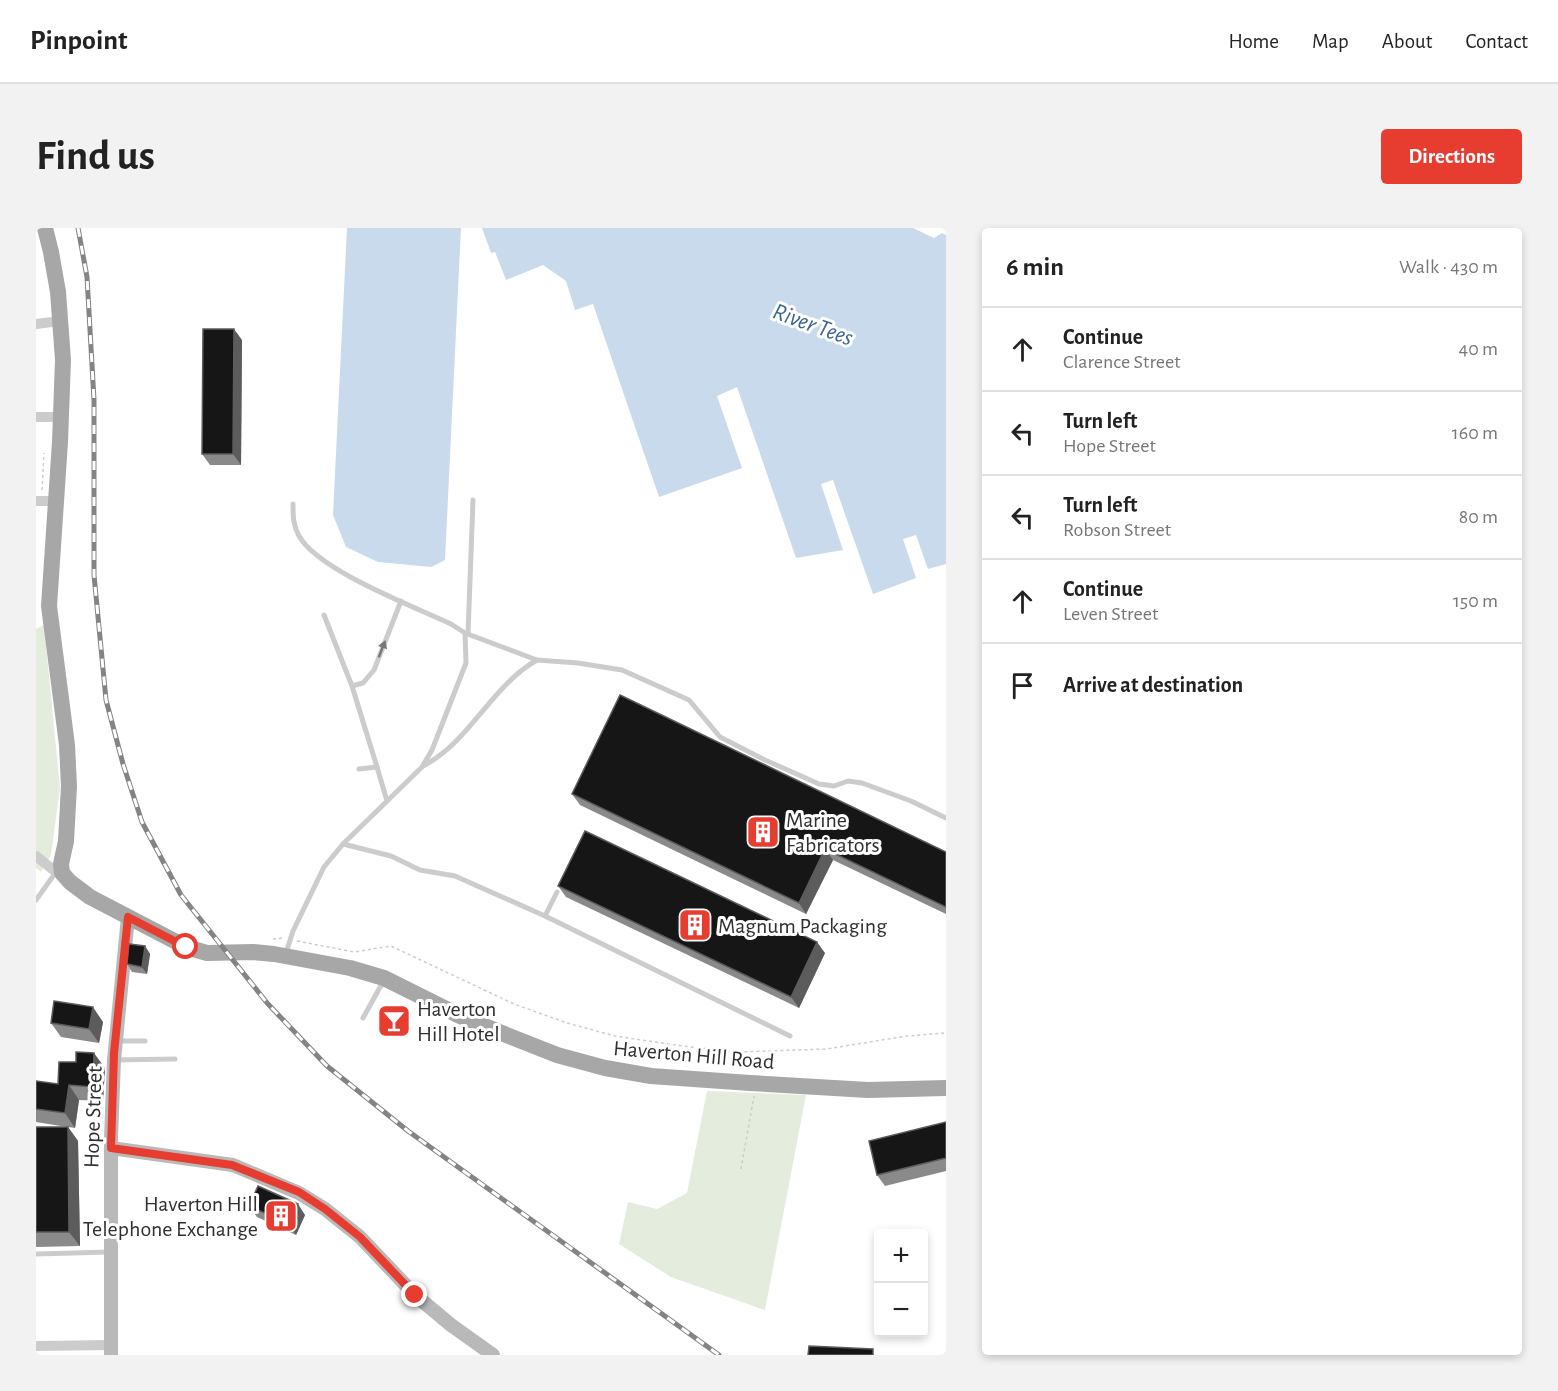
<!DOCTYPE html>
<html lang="en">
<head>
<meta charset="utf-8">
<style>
  body { margin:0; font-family:"Alegreya Sans",sans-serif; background:#f2f2f2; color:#222 }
  .controls { position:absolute; right:18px; bottom:18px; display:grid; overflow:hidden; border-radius:6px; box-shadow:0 3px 9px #0003 }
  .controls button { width:54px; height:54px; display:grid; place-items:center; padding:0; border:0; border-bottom:2px solid #e0e0e0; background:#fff; color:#222; font:30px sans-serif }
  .stop { position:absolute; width:18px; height:18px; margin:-14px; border:4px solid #e73c30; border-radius:50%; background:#fff }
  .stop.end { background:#e73c30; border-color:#fff; box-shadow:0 2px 6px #0008 }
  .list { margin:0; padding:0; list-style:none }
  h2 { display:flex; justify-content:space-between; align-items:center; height:78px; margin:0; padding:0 24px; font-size:26px }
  h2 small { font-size:20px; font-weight:400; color:#767676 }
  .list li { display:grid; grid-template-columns:39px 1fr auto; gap:18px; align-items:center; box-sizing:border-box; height:84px; padding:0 24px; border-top:2px solid #e0e0e0 }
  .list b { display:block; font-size:22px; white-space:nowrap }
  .list p { margin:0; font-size:20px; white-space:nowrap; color:#767676 }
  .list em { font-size:20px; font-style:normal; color:#767676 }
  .icon { flex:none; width:33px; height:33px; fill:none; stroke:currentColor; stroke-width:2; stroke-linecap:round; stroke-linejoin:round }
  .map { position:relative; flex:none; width:910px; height:1127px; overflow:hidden; border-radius:6px }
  header { display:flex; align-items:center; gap:36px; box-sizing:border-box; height:84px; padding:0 30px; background:#fff; border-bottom:2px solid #e0e0e0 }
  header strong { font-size:28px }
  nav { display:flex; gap:33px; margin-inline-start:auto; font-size:21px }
  .intro { display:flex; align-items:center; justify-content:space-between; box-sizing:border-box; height:144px; padding:0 36px }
  h1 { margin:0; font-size:42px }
  .button { padding:15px 27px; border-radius:6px; background:#e73c30; color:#fff; font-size:21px; font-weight:700 }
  main { display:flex; gap:36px; padding:0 36px }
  aside { flex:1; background:#fff; border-radius:6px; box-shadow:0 3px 9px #0003 }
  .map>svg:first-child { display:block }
  .green { fill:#e3ecdd }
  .water { fill:#c9daec }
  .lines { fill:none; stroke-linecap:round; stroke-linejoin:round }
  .path { stroke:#ccc; stroke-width:1.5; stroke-dasharray:3 3; stroke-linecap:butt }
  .lane { stroke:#ccc; stroke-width:5 }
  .street { stroke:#ccc; stroke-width:10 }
  .secondary { stroke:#b9b9b9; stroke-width:14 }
  .primary { stroke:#a7a7a7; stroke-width:16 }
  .rail-casing { stroke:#848484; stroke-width:5 }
  .rail { stroke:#fff; stroke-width:3; stroke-dasharray:9; stroke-linecap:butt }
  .wall { fill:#8a8a8a }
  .shaded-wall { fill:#5c5c5c }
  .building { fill:#161616; stroke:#5c5c5c; stroke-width:1.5 }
  .oneway { fill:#767676 }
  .route { stroke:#e73c30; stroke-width:8 }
  .labels { text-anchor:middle; stroke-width:6; stroke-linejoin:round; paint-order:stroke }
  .poi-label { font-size:22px; fill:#2f2f2f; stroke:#fff; text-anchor:start }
  .street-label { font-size:22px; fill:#2f2f2f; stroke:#fff }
  .water-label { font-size:24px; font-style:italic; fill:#3c6592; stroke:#fff }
</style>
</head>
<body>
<header>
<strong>Pinpoint</strong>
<nav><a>Home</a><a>Map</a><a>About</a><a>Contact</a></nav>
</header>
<div class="intro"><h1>Find us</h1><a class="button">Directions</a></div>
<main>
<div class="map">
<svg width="910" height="1127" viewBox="0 0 910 1127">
  <rect width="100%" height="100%" fill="#fff"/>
  <g class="green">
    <path d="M8,397L24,560L15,627L5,644L0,640V401Z"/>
    <path d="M671,863L770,867L729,1082L635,1049L583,1016L592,974L621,981L651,965Z"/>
  </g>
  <g class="water">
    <path d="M311,0H425L409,332L395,339L342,334L310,319L297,287Z"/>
    <path d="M446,0H877L898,10L906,5L910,7V336L892,341L880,307L867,311L880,350L837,366L797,252L785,256L807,322L760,330L701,159L681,168L706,240L623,269L557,76L539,82L530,53L507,37L470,52L459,24L455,25Z"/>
  </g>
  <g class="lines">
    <g class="path">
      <path d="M6,262L8,225"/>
      <path d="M237,711L247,710"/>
      <path d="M261,713L318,724L355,718L478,776L531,795L579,808L646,818L703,824L790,821L871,808L910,805"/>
      <path d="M705,941L718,868"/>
    </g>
    <g class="lane">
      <path d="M288,387L316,458L341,539"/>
      <path d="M429,405L501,432L542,435L586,442L653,472L684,509L729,532L783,556L798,558L812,553L826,555L875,573L910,590"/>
      <path d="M432,406L437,272"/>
      <path d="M316,458L327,455L338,442L365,373"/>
      <path d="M387,538C434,514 455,458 501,432"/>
      <path d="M323,541L341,539L351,573"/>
      <path d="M307,616L355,628L384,642L419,648L509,688L521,664"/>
      <path d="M0,672L20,644"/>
      <path d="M509,688L754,808"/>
      <path d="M250,725L257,703L288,639L307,616L386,539L396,522L430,435L429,405L415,396C377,378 283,343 263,308C257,297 257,288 257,276"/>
      <path d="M327,790L348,752"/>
      <path d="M80,813H109"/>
      <path d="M78,832L139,831"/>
      <path d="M0,1026L73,1024"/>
    </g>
    <g class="street">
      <path d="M0,96L24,93"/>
      <path d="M0,189H25"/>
      <path d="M0,273H19"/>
      <path d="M0,628L20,644L26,645"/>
      <path d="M0,1118L75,1117"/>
    </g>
    <g class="secondary">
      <path d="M75,920L197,937L263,965L289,981L324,1009L379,1067L415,1097L457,1127"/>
      <path d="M75,1127V910L78,832L92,689"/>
    </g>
    <path class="primary" d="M9,0L15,24L22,64L27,132L24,214L13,378L31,517L33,558L30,613L25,636L26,645L34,654L54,669L150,719L171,725L217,724L238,726L314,740L348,750L422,787L468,806L521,827L569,840L615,848L714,855L832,862L910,860"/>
    <defs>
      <path id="rail" d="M42,0L51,49L58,172V347L70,472L87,536L106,594L145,667L232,776L291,838L372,903L683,1127"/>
    </defs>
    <use href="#rail" class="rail-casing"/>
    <use href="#rail" class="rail"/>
  </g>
  <g class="wall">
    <path d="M206,112L205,237H174L166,226Z"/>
    <path d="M536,566L910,624V686L797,632L770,686L544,577Z"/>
    <path d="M522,658L789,725L763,780L530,669Z"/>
    <path d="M109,718L114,726L111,746L96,744L91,736Z"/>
    <path d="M67,794L63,815L25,809L15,795Z"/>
    <path d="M69,840L67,873L43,872L39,900L32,899L42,913L44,1018L0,1019V899H31L0,894V853L22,856Z"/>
    <path d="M910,894V943L849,958L841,947Z"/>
    <path d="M213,978L269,987L260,1007L221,989Z"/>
  </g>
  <g class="shaded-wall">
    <path d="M198,101L206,112L205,237L197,226Z"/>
    <path d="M789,621L797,632L770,686L763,675Z"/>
    <path d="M781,714L789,725L763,780L755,769Z"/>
    <path d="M109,718L114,726L111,746L106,739Z"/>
    <path d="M57,779L67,794L63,815L53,801Z"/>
    <path d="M58,825L69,840L67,873L57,859Z"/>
    <path d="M33,857L43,872L39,900L29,885Z"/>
    <path d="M32,899L42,913L44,1018L33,1004Z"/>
    <path d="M262,976L269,987L260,1007L253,996Z"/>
  </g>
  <g class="building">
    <path d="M167,101H198L197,226H166Z"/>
    <path d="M584,467L910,624V679L789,621L763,675L536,566Z"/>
    <path d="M549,603L781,714L755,769L522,658Z"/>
    <path d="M93,716L109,718L106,739L91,736Z"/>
    <path d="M18,773L57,779L53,801L15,795Z"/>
    <path d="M40,824L58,825L57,859L33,857L29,885L0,881V853L22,856L23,834H40Z"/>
    <path d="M910,894V930L841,947L833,913Z"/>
    <path d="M0,899H32L33,1004H0Z"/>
    <path d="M222,958L262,976L253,996L213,978Z"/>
    <path d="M773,1118L837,1121V1127H772Z"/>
  </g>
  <defs><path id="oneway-solid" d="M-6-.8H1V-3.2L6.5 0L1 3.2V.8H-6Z" transform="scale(1.5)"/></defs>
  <use class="oneway" href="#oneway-solid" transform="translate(346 421) rotate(-69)"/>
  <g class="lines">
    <path class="route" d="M150,719L92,689L78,825L75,920L196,937L263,964L289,981L324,1009L379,1067"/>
  </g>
  <defs>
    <symbol id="building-square" viewBox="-11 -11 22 22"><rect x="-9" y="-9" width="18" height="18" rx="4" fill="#e73c30" stroke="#fff"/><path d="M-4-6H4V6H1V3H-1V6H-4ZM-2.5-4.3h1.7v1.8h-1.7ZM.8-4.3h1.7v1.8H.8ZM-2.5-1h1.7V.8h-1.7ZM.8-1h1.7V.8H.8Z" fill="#fff"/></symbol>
    <symbol id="bar-square" viewBox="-11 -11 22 22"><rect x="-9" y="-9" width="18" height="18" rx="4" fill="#e73c30" stroke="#fff"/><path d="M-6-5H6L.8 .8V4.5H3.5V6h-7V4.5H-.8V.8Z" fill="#fff"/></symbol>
  </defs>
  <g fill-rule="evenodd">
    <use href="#building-square" x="708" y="585" width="38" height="38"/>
    <use href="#building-square" x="640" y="678" width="38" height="38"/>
    <use href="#bar-square" x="339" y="774" width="38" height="38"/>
    <use href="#building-square" x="226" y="969" width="38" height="38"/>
  </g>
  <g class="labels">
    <g class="poi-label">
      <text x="750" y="599">Marine<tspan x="750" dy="25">Fabricators</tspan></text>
      <text x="682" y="705">Magnum Packaging</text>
      <text x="381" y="788">Haverton<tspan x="381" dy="25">Hill Hotel</tspan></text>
      <text x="222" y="983" text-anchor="end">Haverton Hill<tspan x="222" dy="25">Telephone Exchange</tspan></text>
    </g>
    <g class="street-label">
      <text transform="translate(658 826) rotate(5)" y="8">Haverton Hill Road</text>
      <text transform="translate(56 889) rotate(-88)" y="8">Hope Street</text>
    </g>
    <g class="water-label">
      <text transform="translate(777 96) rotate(20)" y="8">River Tees</text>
    </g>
  </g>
</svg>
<div class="controls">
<button>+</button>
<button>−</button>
</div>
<div class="stop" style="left:150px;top:719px"></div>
<div class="stop end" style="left:379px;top:1067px"></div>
</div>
<aside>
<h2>6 min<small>Walk · 430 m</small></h2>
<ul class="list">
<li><svg class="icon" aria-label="ahead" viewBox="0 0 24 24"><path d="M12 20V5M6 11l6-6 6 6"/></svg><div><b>Continue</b><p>Clarence Street</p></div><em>40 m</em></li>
<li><svg class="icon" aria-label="left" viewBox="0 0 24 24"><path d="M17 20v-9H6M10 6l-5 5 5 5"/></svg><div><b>Turn left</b><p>Hope Street</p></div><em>160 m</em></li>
<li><svg class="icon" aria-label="left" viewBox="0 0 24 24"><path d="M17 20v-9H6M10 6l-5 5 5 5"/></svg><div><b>Turn left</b><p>Robson Street</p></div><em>80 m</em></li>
<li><svg class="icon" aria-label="ahead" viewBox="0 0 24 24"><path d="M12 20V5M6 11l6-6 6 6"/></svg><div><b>Continue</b><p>Leven Street</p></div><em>150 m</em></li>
<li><svg class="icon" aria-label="arrive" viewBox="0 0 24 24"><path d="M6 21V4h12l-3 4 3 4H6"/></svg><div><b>Arrive at destination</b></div></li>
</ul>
</aside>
</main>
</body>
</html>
